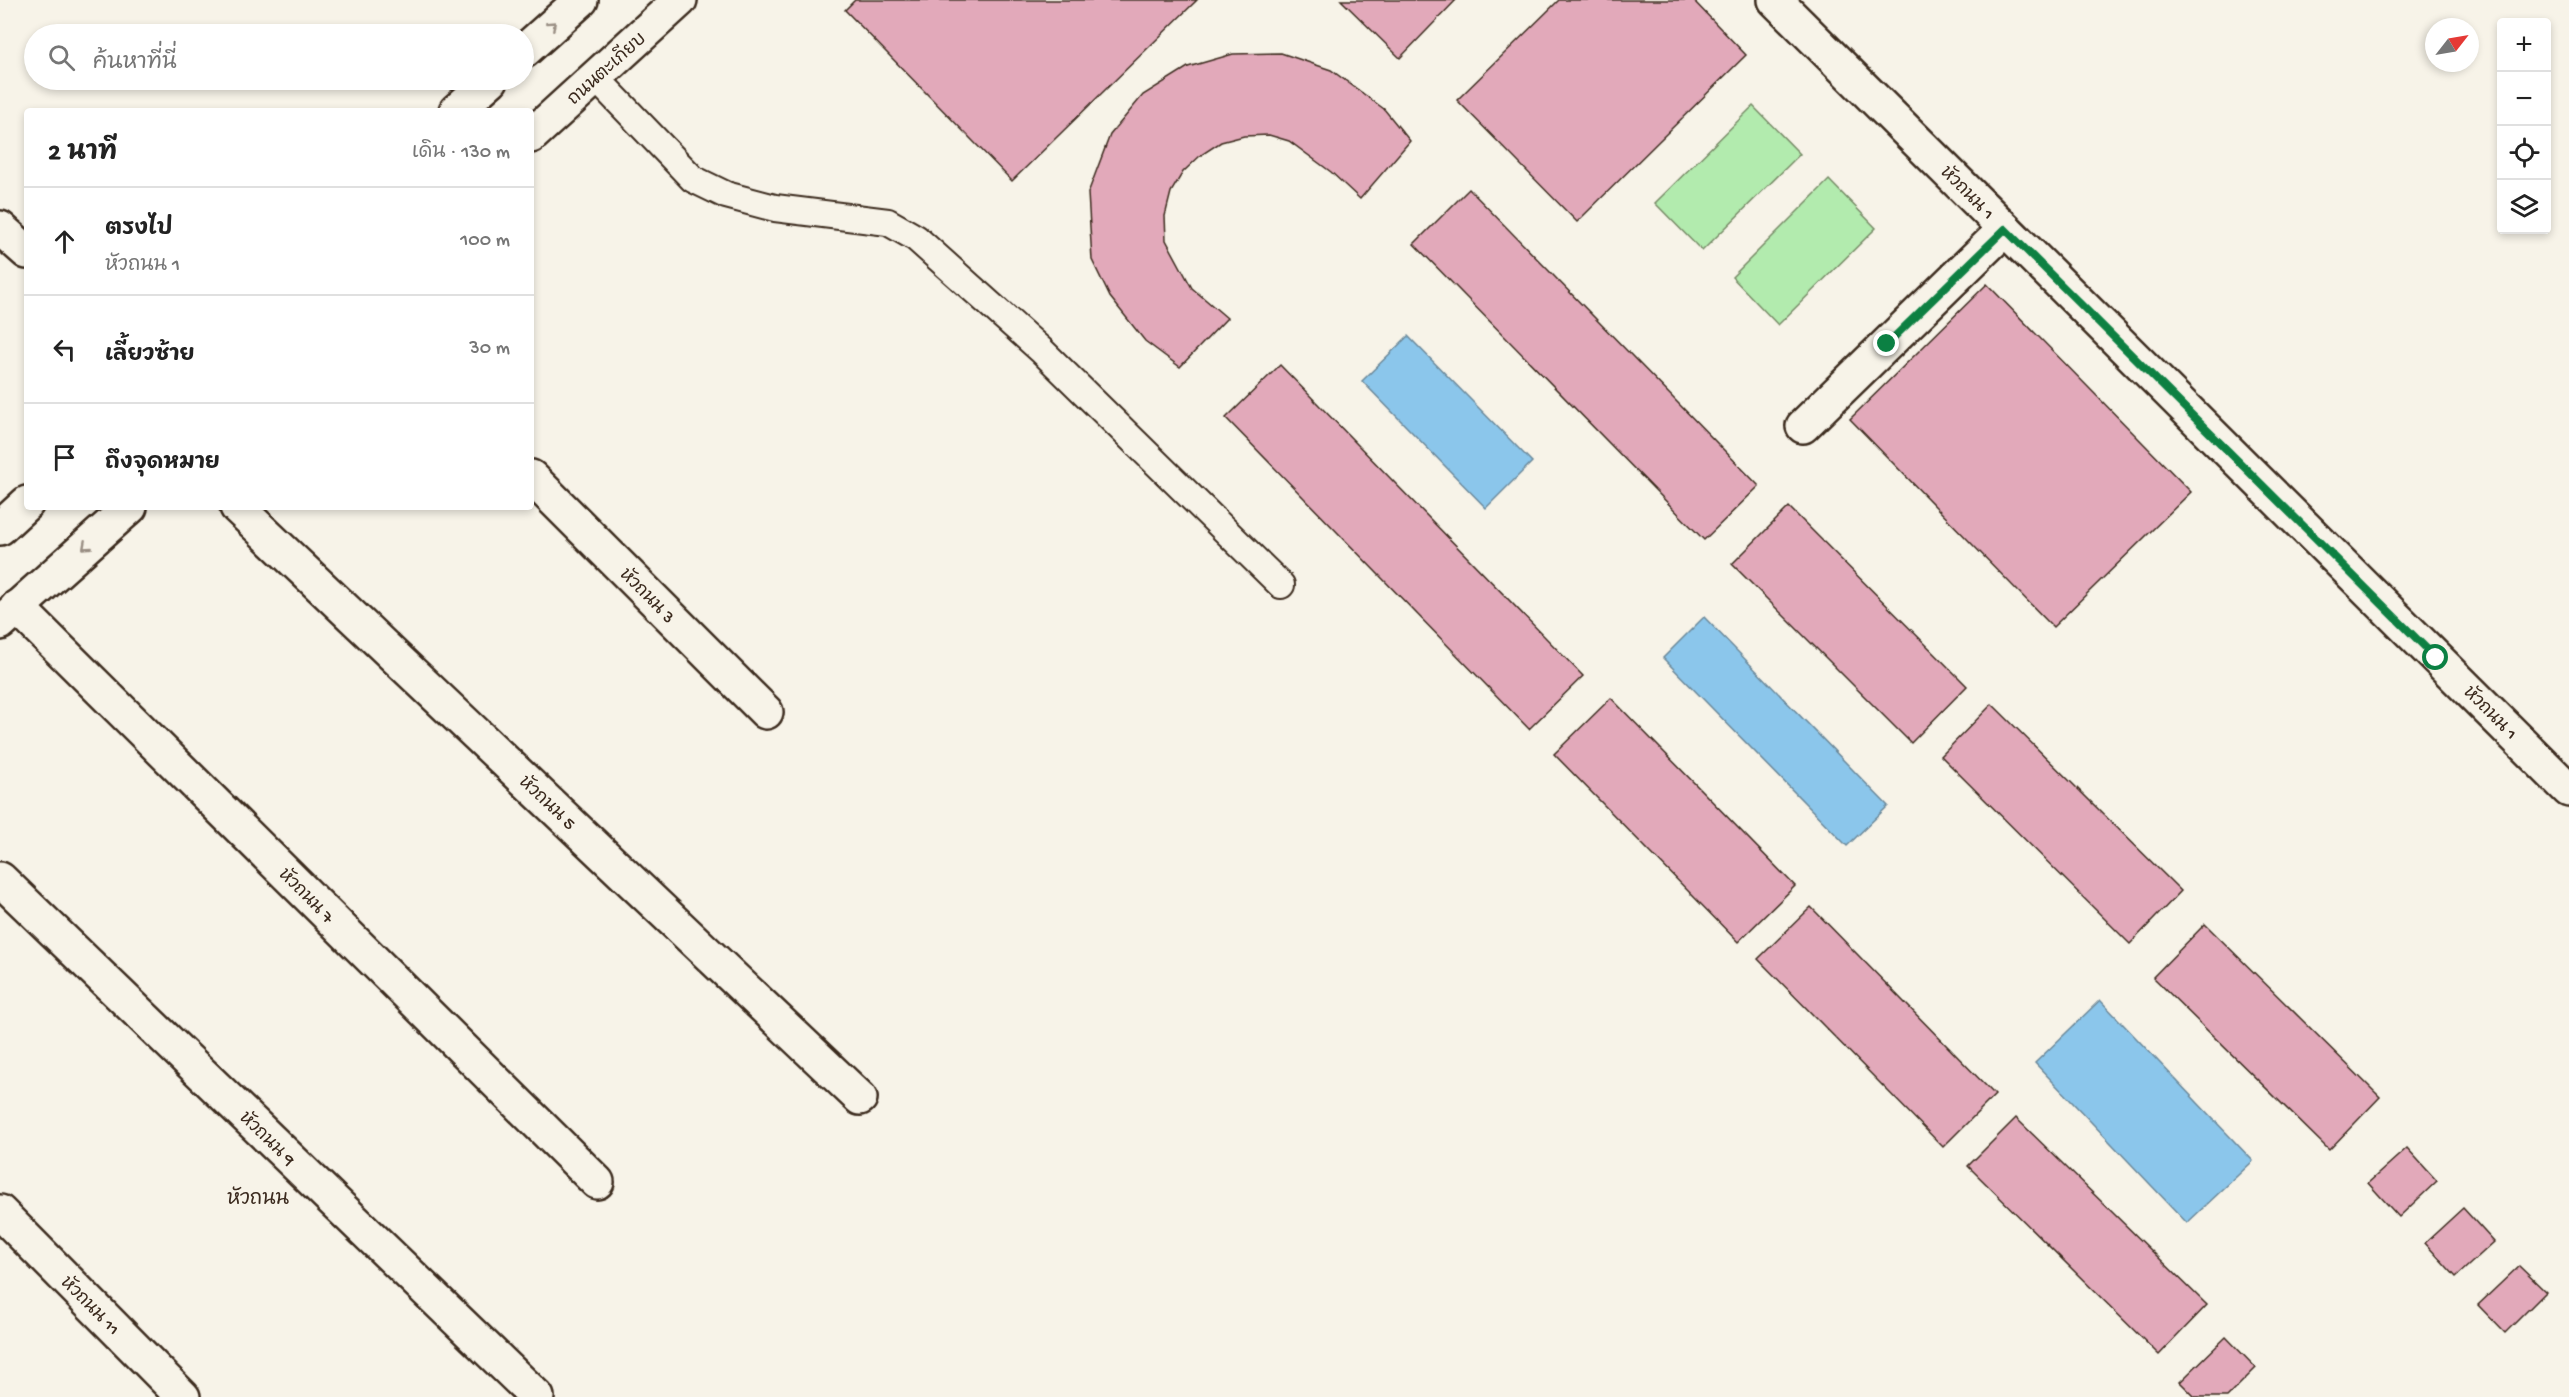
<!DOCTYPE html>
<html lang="th">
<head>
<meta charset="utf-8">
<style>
  body { margin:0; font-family:"Gochi Hand","Playpen Sans Thai",sans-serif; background:#f2f2f2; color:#222 }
  .controls { position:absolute; right:18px; top:18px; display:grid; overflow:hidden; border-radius:6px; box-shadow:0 3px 9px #0003 }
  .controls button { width:54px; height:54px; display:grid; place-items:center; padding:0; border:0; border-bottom:2px solid #e0e0e0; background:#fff; color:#222; font:30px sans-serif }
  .compass { position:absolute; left:2425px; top:18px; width:54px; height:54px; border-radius:50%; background:#fff; box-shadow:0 3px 9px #0003; rotate:59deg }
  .stop { position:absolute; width:18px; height:18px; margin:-14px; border:4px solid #0b8043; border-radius:50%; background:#fff }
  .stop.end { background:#0b8043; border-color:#fff; box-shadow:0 2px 6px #0008 }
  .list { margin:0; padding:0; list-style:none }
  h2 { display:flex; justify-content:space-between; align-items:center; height:78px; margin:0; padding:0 24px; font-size:26px }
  h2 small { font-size:20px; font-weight:400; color:#767676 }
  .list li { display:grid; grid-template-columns:39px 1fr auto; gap:18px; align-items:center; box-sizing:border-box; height:108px; padding:0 24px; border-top:2px solid #e0e0e0 }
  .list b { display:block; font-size:22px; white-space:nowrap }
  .list p { margin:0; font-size:20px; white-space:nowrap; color:#767676 }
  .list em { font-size:20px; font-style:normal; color:#767676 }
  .icon { flex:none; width:33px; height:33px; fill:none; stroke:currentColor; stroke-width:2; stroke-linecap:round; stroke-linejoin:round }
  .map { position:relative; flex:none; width:2569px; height:1397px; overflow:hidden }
  .search { position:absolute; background:#fff; box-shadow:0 3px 9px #0003; left:24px; top:24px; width:510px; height:66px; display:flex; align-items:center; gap:15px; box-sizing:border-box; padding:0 21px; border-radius:33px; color:#767676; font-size:22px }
  .panel { position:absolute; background:#fff; box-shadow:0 3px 9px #0003; left:24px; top:108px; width:510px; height:402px; border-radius:6px }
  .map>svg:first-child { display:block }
  .green { fill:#b2ebae; stroke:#768a66; stroke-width:1.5 }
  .water { fill:#8bc6eb; stroke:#6b8899; stroke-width:1.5 }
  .building { fill:#e2a9ba; stroke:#3b2a1e; stroke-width:1.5 }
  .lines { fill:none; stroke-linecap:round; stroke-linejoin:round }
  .lane-casing { stroke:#3b2a1e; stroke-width:30 }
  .street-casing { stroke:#3b2a1e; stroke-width:38 }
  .secondary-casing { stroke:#3b2a1e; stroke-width:38 }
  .lane { stroke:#f7f3e8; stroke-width:26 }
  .street { stroke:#f7f3e8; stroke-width:33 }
  .secondary { stroke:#f7f3e8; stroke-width:33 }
  .oneway { stroke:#998e83 }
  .route { stroke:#0b8043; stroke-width:8 }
  .labels { text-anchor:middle; stroke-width:5; stroke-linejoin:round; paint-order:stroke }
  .street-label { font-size:18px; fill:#3b2a1e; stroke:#f7f3e8 }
  .neighbourhood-label { font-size:20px; fill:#3b2a1e; stroke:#f7f3e8 }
</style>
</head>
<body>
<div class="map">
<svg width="2569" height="1397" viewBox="0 0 2569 1397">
  <rect width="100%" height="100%" fill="#f7f3e8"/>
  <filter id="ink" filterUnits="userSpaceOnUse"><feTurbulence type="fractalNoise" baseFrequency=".0167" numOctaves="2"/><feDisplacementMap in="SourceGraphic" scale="12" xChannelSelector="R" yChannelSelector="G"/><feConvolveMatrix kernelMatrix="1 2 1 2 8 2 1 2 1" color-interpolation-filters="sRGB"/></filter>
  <g filter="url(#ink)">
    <g class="green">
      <path d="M1753,106L1800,154L1702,251L1655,203Z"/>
      <path d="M1829,180L1876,228L1778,325L1732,277Z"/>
    </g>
    <g class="water">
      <path d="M1408,336L1532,462L1486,508L1362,381Z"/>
      <path d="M1704,617L1888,806L1847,846L1663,658Z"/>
      <path d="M2100,1000L2253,1161L2187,1223L2035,1063Z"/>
    </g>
    <g class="building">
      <path d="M855,0H1197L1012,181L845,10Z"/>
      <path d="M1341,0H1456L1400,58Z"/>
      <path d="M1559,0H1693L1746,55L1577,222L1457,100Z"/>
      <path d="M1281,53L1331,70L1384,109L1410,141L1360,199L1331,172L1289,141L1269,135L1244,136L1221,142L1201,155L1183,172L1171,192L1165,216L1166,240L1192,288L1227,318L1180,367L1145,341L1110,297L1092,260L1088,193L1110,135L1143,95L1188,67L1233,54Z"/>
      <path d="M1469,189L1759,486L1704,540L1414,244Z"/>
      <path d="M1987,284L2191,492L2053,627L1850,419Z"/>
      <path d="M1280,365L1583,676L1529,729L1226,418Z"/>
      <path d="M1789,507L1967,686L1911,743L1732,564Z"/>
      <path d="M1611,698L1795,886L1738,942L1554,754Z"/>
      <path d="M1992,704L2181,891L2130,944L1941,756Z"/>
      <path d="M1811,907L1995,1095L1943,1147L1758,959Z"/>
      <path d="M2205,924L2380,1097L2329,1150L2153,977Z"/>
      <path d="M2016,1118L2207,1305L2159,1355L1968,1166Z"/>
      <path d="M2407,1148L2437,1181L2399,1217L2368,1183Z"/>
      <path d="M2463,1208L2494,1242L2456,1277L2425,1243Z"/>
      <path d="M2519,1266L2546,1292L2505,1333L2478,1305Z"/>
      <path d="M2226,1337L2256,1368L2227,1397H2195L2180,1382Z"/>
    </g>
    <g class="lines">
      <defs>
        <path id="lane" d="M595,77L693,179L726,195L775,208L888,222L916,238L1041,350L1281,585"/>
        <g id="street">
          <path d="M1775,0L2569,790"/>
          <path d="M0,228L27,252"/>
          <path d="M1803,426L2005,229"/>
          <path d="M531,477L766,712"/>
          <path d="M237,507L860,1098"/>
          <path d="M17,607L597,1182"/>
          <path d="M0,879L537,1397"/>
          <path d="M0,1212L183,1397"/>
        </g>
        <g id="secondary">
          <path d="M524,51L581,0"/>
          <path d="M456,111L491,80"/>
          <path d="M531,136L680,0"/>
          <path d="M0,528L27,503"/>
          <path d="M0,623L130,507"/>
        </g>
      </defs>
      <use href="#lane" class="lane-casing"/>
      <use href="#street" class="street-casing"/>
      <use href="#secondary" class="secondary-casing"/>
      <use href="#lane" class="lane"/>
      <use href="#street" class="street"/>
      <use href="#secondary" class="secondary"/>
    </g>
    <defs><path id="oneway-chevron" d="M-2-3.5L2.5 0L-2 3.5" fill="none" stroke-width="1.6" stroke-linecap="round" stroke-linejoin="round" transform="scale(1.5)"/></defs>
    <g class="oneway">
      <use href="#oneway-chevron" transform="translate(552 25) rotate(-42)"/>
      <use href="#oneway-chevron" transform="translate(86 546) rotate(138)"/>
    </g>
  </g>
  <g class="lines" filter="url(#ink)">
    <path class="route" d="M1887,344L2005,229L2436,658"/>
  </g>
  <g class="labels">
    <g class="street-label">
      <text transform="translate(606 68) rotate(-42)" y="6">ถนนตะเกียบ</text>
      <text transform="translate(1968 192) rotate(45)" y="6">หัวถนน 1</text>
      <text transform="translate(648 595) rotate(45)" y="6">หัวถนน 3</text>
      <text transform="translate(2491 712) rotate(45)" y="6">หัวถนน 1</text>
      <text transform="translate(548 802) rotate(43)" y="6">หัวถนน 5</text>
      <text transform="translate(307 895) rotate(45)" y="6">หัวถนน 7</text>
      <text transform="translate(268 1138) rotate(44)" y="6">หัวถนน 9</text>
      <text transform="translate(91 1305) rotate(45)" y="6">หัวถนน 11</text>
    </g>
    <g class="neighbourhood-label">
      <text x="258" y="1204">หัวถนน</text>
    </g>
  </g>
</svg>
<div class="controls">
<button>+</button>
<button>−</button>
<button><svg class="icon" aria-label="locate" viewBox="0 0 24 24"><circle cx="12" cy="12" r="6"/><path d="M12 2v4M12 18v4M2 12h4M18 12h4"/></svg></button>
<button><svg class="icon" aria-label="layers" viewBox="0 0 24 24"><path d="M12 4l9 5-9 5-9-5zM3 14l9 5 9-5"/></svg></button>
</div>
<svg class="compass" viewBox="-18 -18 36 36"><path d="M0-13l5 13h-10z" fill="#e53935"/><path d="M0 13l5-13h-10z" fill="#767676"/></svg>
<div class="stop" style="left:2436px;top:658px"></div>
<div class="stop end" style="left:1887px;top:344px"></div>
<div class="search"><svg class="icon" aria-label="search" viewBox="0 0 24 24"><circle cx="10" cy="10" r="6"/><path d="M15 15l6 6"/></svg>ค้นหาที่นี่</div>
<section class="panel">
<h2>2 นาที<small>เดิน · 130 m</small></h2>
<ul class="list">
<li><svg class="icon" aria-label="ahead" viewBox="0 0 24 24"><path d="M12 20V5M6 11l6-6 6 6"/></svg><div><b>ตรงไป</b><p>หัวถนน 1</p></div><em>100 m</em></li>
<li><svg class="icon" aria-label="left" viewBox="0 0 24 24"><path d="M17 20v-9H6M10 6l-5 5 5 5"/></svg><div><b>เลี้ยวซ้าย</b></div><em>30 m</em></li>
<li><svg class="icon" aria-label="arrive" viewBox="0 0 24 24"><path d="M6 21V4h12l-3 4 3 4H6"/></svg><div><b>ถึงจุดหมาย</b></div></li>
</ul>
</section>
</div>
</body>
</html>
